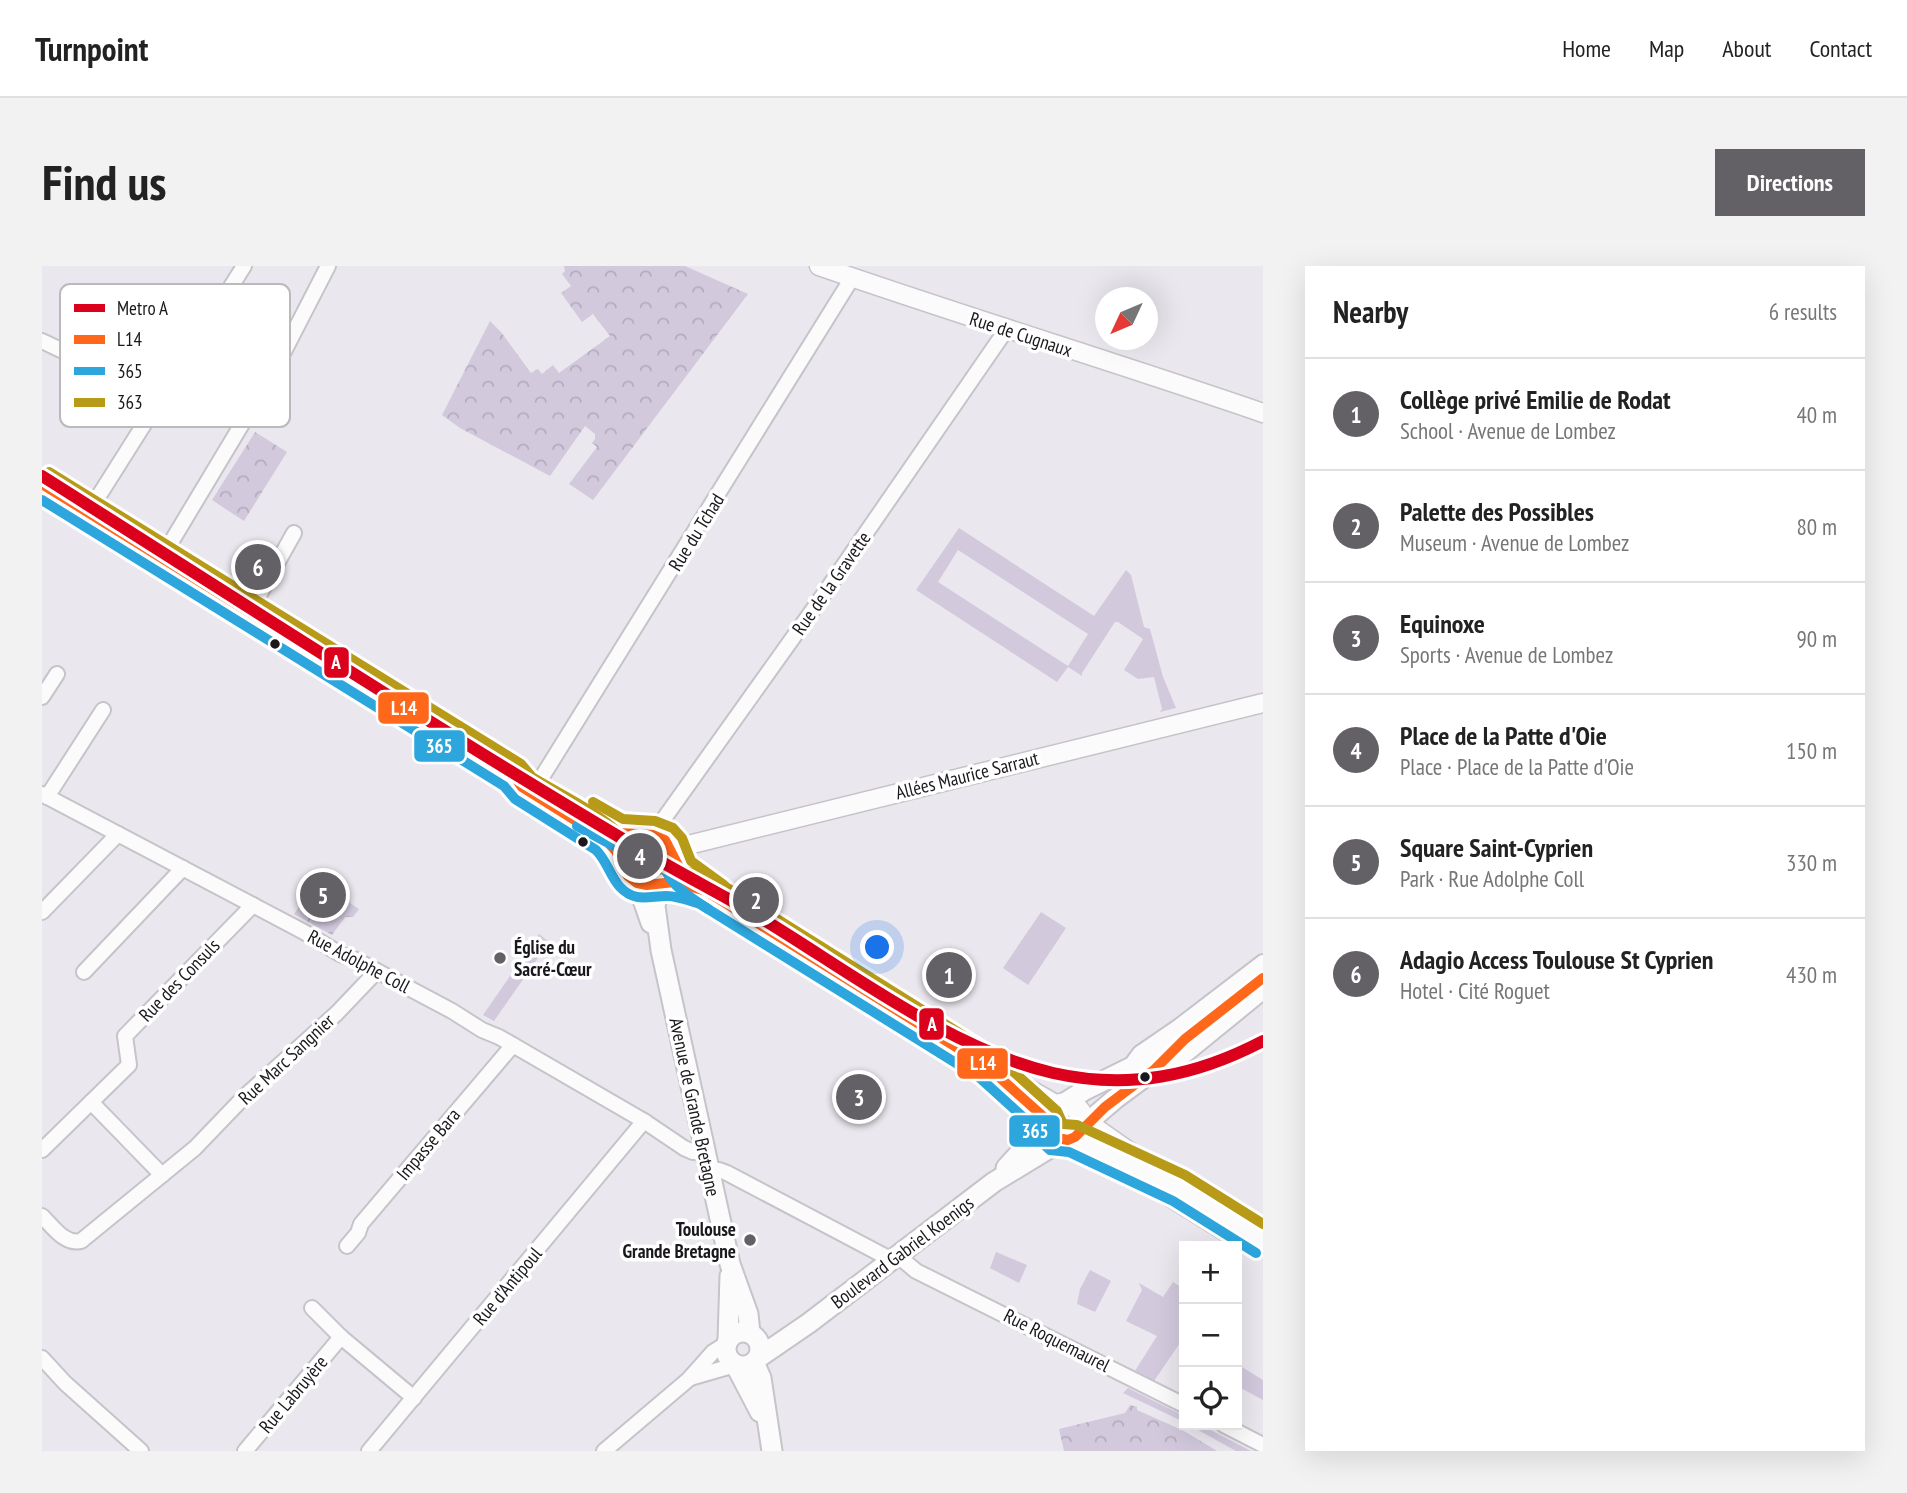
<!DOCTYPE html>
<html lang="en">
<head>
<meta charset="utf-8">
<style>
  body { margin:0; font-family:"PT Sans Narrow",sans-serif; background:#f2f2f2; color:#222 }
  .controls { position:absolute; right:21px; bottom:21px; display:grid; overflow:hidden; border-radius:0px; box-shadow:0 7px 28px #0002 }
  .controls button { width:63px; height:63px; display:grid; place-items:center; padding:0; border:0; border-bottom:2px solid #e0e0e0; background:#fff; color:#222; font:35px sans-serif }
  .compass { position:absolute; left:1053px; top:21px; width:63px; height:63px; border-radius:50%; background:#fff; box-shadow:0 7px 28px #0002; rotate:226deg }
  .you { position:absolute; left:836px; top:682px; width:24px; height:24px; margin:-18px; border:5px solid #fff; border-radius:50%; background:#1a73e8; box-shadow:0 0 0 10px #1a73e833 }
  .badge { display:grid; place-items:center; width:46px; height:46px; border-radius:50%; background:#636066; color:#fff; font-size:23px; font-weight:700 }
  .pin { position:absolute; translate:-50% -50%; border:4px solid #fff; box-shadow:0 2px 7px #0006 }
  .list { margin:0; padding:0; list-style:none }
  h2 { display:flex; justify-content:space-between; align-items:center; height:91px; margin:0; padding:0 28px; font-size:30px }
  h2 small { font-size:23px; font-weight:400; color:#767676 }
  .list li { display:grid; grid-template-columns:46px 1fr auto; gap:21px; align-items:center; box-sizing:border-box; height:112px; padding:0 28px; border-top:2px solid #e0e0e0 }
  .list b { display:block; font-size:26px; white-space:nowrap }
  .list p { margin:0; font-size:23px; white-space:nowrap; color:#767676 }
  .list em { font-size:23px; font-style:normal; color:#767676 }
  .icon { flex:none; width:38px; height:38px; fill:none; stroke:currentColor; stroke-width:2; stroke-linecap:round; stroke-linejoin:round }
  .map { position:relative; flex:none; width:1221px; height:1185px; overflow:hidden; border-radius:0px }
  header { display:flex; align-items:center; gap:42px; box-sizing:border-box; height:98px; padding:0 35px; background:#fff; border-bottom:2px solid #e0e0e0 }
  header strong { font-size:33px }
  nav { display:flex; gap:38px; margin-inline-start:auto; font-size:24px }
  .intro { display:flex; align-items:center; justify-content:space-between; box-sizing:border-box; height:168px; padding:0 42px }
  h1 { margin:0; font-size:49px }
  .button { padding:18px 32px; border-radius:0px; background:#636066; color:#fff; font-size:24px; font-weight:700 }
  main { display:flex; gap:42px; padding:0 42px }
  aside { flex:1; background:#fff; border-radius:0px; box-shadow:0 7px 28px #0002 }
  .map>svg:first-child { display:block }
  .green { fill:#d2c9dd; fill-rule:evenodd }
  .forest { fill:url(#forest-crowns) }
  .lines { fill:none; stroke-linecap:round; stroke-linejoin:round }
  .minor-casing { stroke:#c6c3c9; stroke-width:18 }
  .tertiary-casing { stroke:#c6c3c9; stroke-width:21 }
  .secondary-casing { stroke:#c6c3c9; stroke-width:23 }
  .primary-casing { stroke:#c6c3c9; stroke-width:24 }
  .minor { stroke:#fcfbfc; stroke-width:14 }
  .tertiary { stroke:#fcfbfc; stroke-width:18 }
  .secondary { stroke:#fcfbfc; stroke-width:19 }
  .primary { stroke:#fcfbfc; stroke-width:21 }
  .bus-1-casing { stroke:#fff; stroke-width:16 }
  .bus-2-casing { stroke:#fff; stroke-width:16 }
  .bus-3-casing { stroke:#fff; stroke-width:16 }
  .bus-1 { stroke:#ff671b; stroke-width:10 }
  .bus-2 { stroke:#2da6dd; stroke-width:10 }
  .bus-3 { stroke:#b69a18; stroke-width:10 }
  .metro-1-casing { stroke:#fff; stroke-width:18 }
  .metro-1 { stroke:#db001b; stroke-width:12 }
  .bus-dot { fill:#1a181c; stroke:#fff; stroke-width:2.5 }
  .poi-dot { fill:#636066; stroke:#fff; stroke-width:2.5 }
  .labels { text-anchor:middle; stroke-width:7; stroke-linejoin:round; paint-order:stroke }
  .street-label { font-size:19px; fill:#1a181c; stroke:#fff }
  .poi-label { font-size:19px; font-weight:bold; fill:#1a181c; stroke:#fff; text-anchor:start }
  .key { fill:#fff; stroke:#bababb; stroke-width:2 }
  .key-label { font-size:19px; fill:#1a181c }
  .line-badge { stroke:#fff; stroke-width:2.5 }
  .badge-label { font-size:19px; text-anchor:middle; font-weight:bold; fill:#fff }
</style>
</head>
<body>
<header>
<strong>Turnpoint</strong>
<nav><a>Home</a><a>Map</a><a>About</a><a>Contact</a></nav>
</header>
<div class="intro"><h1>Find us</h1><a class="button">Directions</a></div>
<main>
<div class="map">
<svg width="1221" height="1185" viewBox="0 0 1221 1185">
  <defs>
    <pattern id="forest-crowns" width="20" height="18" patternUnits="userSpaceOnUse" patternTransform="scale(1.75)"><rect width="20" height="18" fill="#d2c9dd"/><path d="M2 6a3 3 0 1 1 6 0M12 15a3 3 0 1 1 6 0" fill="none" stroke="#b4acbd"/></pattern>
  </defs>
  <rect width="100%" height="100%" fill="#eae7ee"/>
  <g class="green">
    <path d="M917,262L1052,350L1084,304L1089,309L1102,361L1108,363L1121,411L1134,442L1118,446L1120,443L1112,411L1096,413L1082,404L1101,373L1076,356H1073L1069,362L1040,407V410L1026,401L1015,416L874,324ZM916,284L1046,368L1026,400L896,316Z"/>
    <path d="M609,579L618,583L622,597L617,606L603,609L594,602L592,587L599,581Z"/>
    <path d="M999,646L1024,662L986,719L961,702Z"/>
    <path d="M497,668L507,676L452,755L441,749Z"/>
    <path d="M954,986L985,999L977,1017L948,1002Z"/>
    <path d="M1048,1004L1069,1015L1053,1046L1035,1038L1038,1023Z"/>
    <path d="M1131,1016L1142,1023V1071L1112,1115L1093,1105L1115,1070L1084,1055L1100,1024L1097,1017L1121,1031Z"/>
    <path d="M1195,1098L1221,1114V1134L1195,1120Z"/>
    <path d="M1086,1122L1142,1150V1156L1081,1127Z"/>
    <path d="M1147,1159H1159L1209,1185H1194Z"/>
  </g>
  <g class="forest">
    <path d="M522,0H643L706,28L551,234L527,218L555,181L550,177L553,173V168L543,160L508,210L418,162L400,149L448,55L459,66L489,107L496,103L500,108L511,99L517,107L568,70L551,48L540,56L519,27L529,20L520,8L523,5Z"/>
    <path d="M213,166L245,186L202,255L170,234Z"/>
    <path d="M275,615L317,643L311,651H303L290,669L252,648Z"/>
    <path d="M1088,1139L1095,1141V1144L1142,1165L1175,1185H1022L1017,1163L1083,1147Z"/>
  </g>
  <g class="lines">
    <defs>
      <g id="minor">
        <path d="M0,75L48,98"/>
        <path d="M46,247L202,0"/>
        <path d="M119,293L233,103L286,0"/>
        <path d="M207,347L252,267"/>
        <path d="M0,431L15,408"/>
        <path d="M495,519L810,12"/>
        <path d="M0,528L262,666L298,688L314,694L410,745L440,764L457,771L602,855L642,882L651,886H662"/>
        <path d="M5,531L61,444"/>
        <path d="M611,568L775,338L964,64"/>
        <path d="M0,646L76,568"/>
        <path d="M42,706L141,602"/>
        <path d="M1092,795L1098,787L1136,761L1221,696"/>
        <path d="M1121,803L1146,787L1221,726"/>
        <path d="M49,836L120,909"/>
        <path d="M0,884L87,799L83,770L211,639"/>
        <path d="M667,905L677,904L685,907L850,994"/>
        <path d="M1100,905L1103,917L1183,967L1201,962"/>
        <path d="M0,950C11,961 23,979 39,975L153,882L201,832L295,747L335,705"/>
        <path d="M305,980L316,967L319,958L471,779"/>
        <path d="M856,990L874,1005L1142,1139"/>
        <path d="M270,1042L299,1071"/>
        <path d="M0,1092L23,1117L99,1185"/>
        <path d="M648,1112L693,1099"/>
        <path d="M1182,1159L1221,1179"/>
        <path d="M203,1185L299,1071L372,1132"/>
        <path d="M327,1185L602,855"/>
        <path d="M562,1185L647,1113L671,1086L684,1078"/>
      </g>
      <g id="tertiary">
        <path d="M777,0C924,51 1073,96 1221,147"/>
        <path d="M630,583L1221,437"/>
      </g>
      <g id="secondary">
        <path d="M591,614L600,631L609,657"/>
        <path d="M617,618L613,640L619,684L688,998L706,1048L708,1067"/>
        <path d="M1021,838L1043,824L1124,784"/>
        <path d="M1039,862L1073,833L1112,804L1143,773L1221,712"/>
        <path d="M964,902L1005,857"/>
        <circle cx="701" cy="1083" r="17"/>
        <path d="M686,1074L688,1010"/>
        <path d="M716,1092L767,1057L952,916L1021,874"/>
        <path d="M712,1096L719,1112L730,1185"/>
        <path d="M694,1100L718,1146"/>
      </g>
      <g id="primary">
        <path d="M0,218L472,510L485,513L568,564L596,570"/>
        <circle cx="606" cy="594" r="26"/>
        <path d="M632,596L664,625L946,801L1014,840"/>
        <circle cx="1023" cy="856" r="18"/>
        <path d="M1040,854L1137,922L1221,975"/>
        <path d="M1030,872L1092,901"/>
      </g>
    </defs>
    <use href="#minor" class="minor-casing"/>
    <use href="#tertiary" class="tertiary-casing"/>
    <use href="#secondary" class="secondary-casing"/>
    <use href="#primary" class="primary-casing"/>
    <use href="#minor" class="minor"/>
    <use href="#tertiary" class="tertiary"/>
    <use href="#secondary" class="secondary"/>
    <use href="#primary" class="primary"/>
    <defs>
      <g id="bus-1">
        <path d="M0,218L472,510L480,521L563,573L574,585L586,610L595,617L605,619L632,616L664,625L946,801L1005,854L1006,863L1015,872L1026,874L1033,871L1063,841L1112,804L1143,773L1221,712"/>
        <path d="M543,548L577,567L611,569L623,574L639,605L674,631"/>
      </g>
      <g id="bus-2">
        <path d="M0,234L462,520L473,533L554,584C565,595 568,610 578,621C593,637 607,630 625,630C636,630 648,635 658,638L938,812L992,861L994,871L1008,884L1027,886L1131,935L1214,987"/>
        <path d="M535,560L572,580L615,585C626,617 638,625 666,643"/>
      </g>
      <g id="bus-3">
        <path d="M7,206L479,498L490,511C519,529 553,544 578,568C589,579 591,595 602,605L633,602L671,613L954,790L1015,845L1021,858L1035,859L1143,909L1221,958"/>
        <path d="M551,536L581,553L613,555L631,562L640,572L649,595L682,619"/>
      </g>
    </defs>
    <use href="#bus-1" class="bus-1-casing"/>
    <use href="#bus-2" class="bus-2-casing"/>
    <use href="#bus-3" class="bus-3-casing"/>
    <use href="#bus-1" class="bus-1"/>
    <use href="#bus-2" class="bus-2"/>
    <use href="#bus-3" class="bus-3"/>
    <defs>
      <path id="metro-1" d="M0,210C201,337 401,467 606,588C638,607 671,624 704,643C798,698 903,782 1011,807C1087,824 1154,810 1221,775"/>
    </defs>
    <use href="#metro-1" class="metro-1-casing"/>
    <use href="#metro-1" class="metro-1"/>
  </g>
  <g class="bus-dot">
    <circle cx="233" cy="378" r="6"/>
    <circle cx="541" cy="576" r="6"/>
    <circle cx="1103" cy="811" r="6"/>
  </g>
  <g class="poi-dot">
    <circle cx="458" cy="692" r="7"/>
    <circle cx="708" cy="974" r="7"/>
  </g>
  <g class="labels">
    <g class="street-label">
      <text transform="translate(979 68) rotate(18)" y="7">Rue de Cugnaux</text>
      <text transform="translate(654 266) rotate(-58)" y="7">Rue du Tchad</text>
      <text transform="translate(789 317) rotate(-55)" y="7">Rue de la Gravette</text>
      <text transform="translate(925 509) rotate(-14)" y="7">Allées Maurice Sarraut</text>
      <text transform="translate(317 695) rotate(28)" y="7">Rue Adolphe Coll</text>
      <text transform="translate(137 714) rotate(-46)" y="7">Rue des Consuls</text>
      <text transform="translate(244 793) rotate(-43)" y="7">Rue Marc Sangnier</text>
      <text transform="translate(653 841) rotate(78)" y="7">Avenue de Grande Bretagne</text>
      <text transform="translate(386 878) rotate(-50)" y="7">Impasse Bara</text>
      <text transform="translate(860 986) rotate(-37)" y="7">Boulevard Gabriel Koenigs</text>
      <text transform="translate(465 1020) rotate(-50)" y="7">Rue d'Antipoul</text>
      <text transform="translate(1015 1074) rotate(27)" y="7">Rue Roquemaurel</text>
      <text transform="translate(251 1128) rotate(-50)" y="7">Rue Labruyère</text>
    </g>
    <g class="poi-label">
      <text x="472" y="688">Église du<tspan x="472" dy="22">Sacré-Cœur</tspan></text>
      <text x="694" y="970" text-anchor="end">Toulouse<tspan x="694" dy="22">Grande Bretagne</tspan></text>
    </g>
  </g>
  <rect x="18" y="18" width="230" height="143" rx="10" class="key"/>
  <rect x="32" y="38" width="31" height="8" fill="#db001b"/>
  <rect x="32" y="69" width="31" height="9" fill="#ff671b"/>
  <rect x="32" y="101" width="31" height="8" fill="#2da6dd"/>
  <rect x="32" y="132" width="31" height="9" fill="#b69a18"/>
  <g class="key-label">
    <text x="75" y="49">Metro A</text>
    <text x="75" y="80">L14</text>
    <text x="75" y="112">365</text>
    <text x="75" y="143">363</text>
  </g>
  <g class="line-badge">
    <rect x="281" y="380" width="27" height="33" rx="7" fill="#db001b"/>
    <rect x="335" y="425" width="53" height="34" rx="7" fill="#ff671b"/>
    <rect x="371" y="463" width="53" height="34" rx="7" fill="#2da6dd"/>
    <rect x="876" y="741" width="27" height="34" rx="7" fill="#db001b"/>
    <rect x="914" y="781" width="53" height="33" rx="7" fill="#ff671b"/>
    <rect x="966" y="848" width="53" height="34" rx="7" fill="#2da6dd"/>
  </g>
  <g class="badge-label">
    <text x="294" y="403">A</text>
    <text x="362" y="449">L14</text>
    <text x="397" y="487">365</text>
    <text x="890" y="765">A</text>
    <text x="941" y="804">L14</text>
    <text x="993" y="872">365</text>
  </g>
</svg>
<div class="controls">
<button>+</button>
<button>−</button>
<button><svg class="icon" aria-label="locate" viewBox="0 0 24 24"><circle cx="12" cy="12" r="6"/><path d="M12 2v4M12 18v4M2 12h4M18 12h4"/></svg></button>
</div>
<svg class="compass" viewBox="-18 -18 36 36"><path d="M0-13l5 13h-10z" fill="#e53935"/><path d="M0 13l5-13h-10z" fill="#767676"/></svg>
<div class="you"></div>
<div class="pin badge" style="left:907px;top:709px">1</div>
<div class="pin badge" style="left:714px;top:634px">2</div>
<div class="pin badge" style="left:817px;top:831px">3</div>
<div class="pin badge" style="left:598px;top:590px">4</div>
<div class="pin badge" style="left:281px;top:629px">5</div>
<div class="pin badge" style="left:216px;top:301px">6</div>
</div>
<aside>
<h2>Nearby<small>6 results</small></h2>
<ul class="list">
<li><span class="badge">1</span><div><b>Collège privé Emilie de Rodat</b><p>School · Avenue de Lombez</p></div><em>40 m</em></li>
<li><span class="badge">2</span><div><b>Palette des Possibles</b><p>Museum · Avenue de Lombez</p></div><em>80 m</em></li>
<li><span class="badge">3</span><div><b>Equinoxe</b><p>Sports · Avenue de Lombez</p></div><em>90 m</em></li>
<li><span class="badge">4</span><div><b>Place de la Patte d'Oie</b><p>Place · Place de la Patte d'Oie</p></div><em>150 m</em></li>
<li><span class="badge">5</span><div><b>Square Saint-Cyprien</b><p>Park · Rue Adolphe Coll</p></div><em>330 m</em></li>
<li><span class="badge">6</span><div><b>Adagio Access Toulouse St Cyprien</b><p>Hotel · Cité Roguet</p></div><em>430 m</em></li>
</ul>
</aside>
</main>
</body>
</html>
